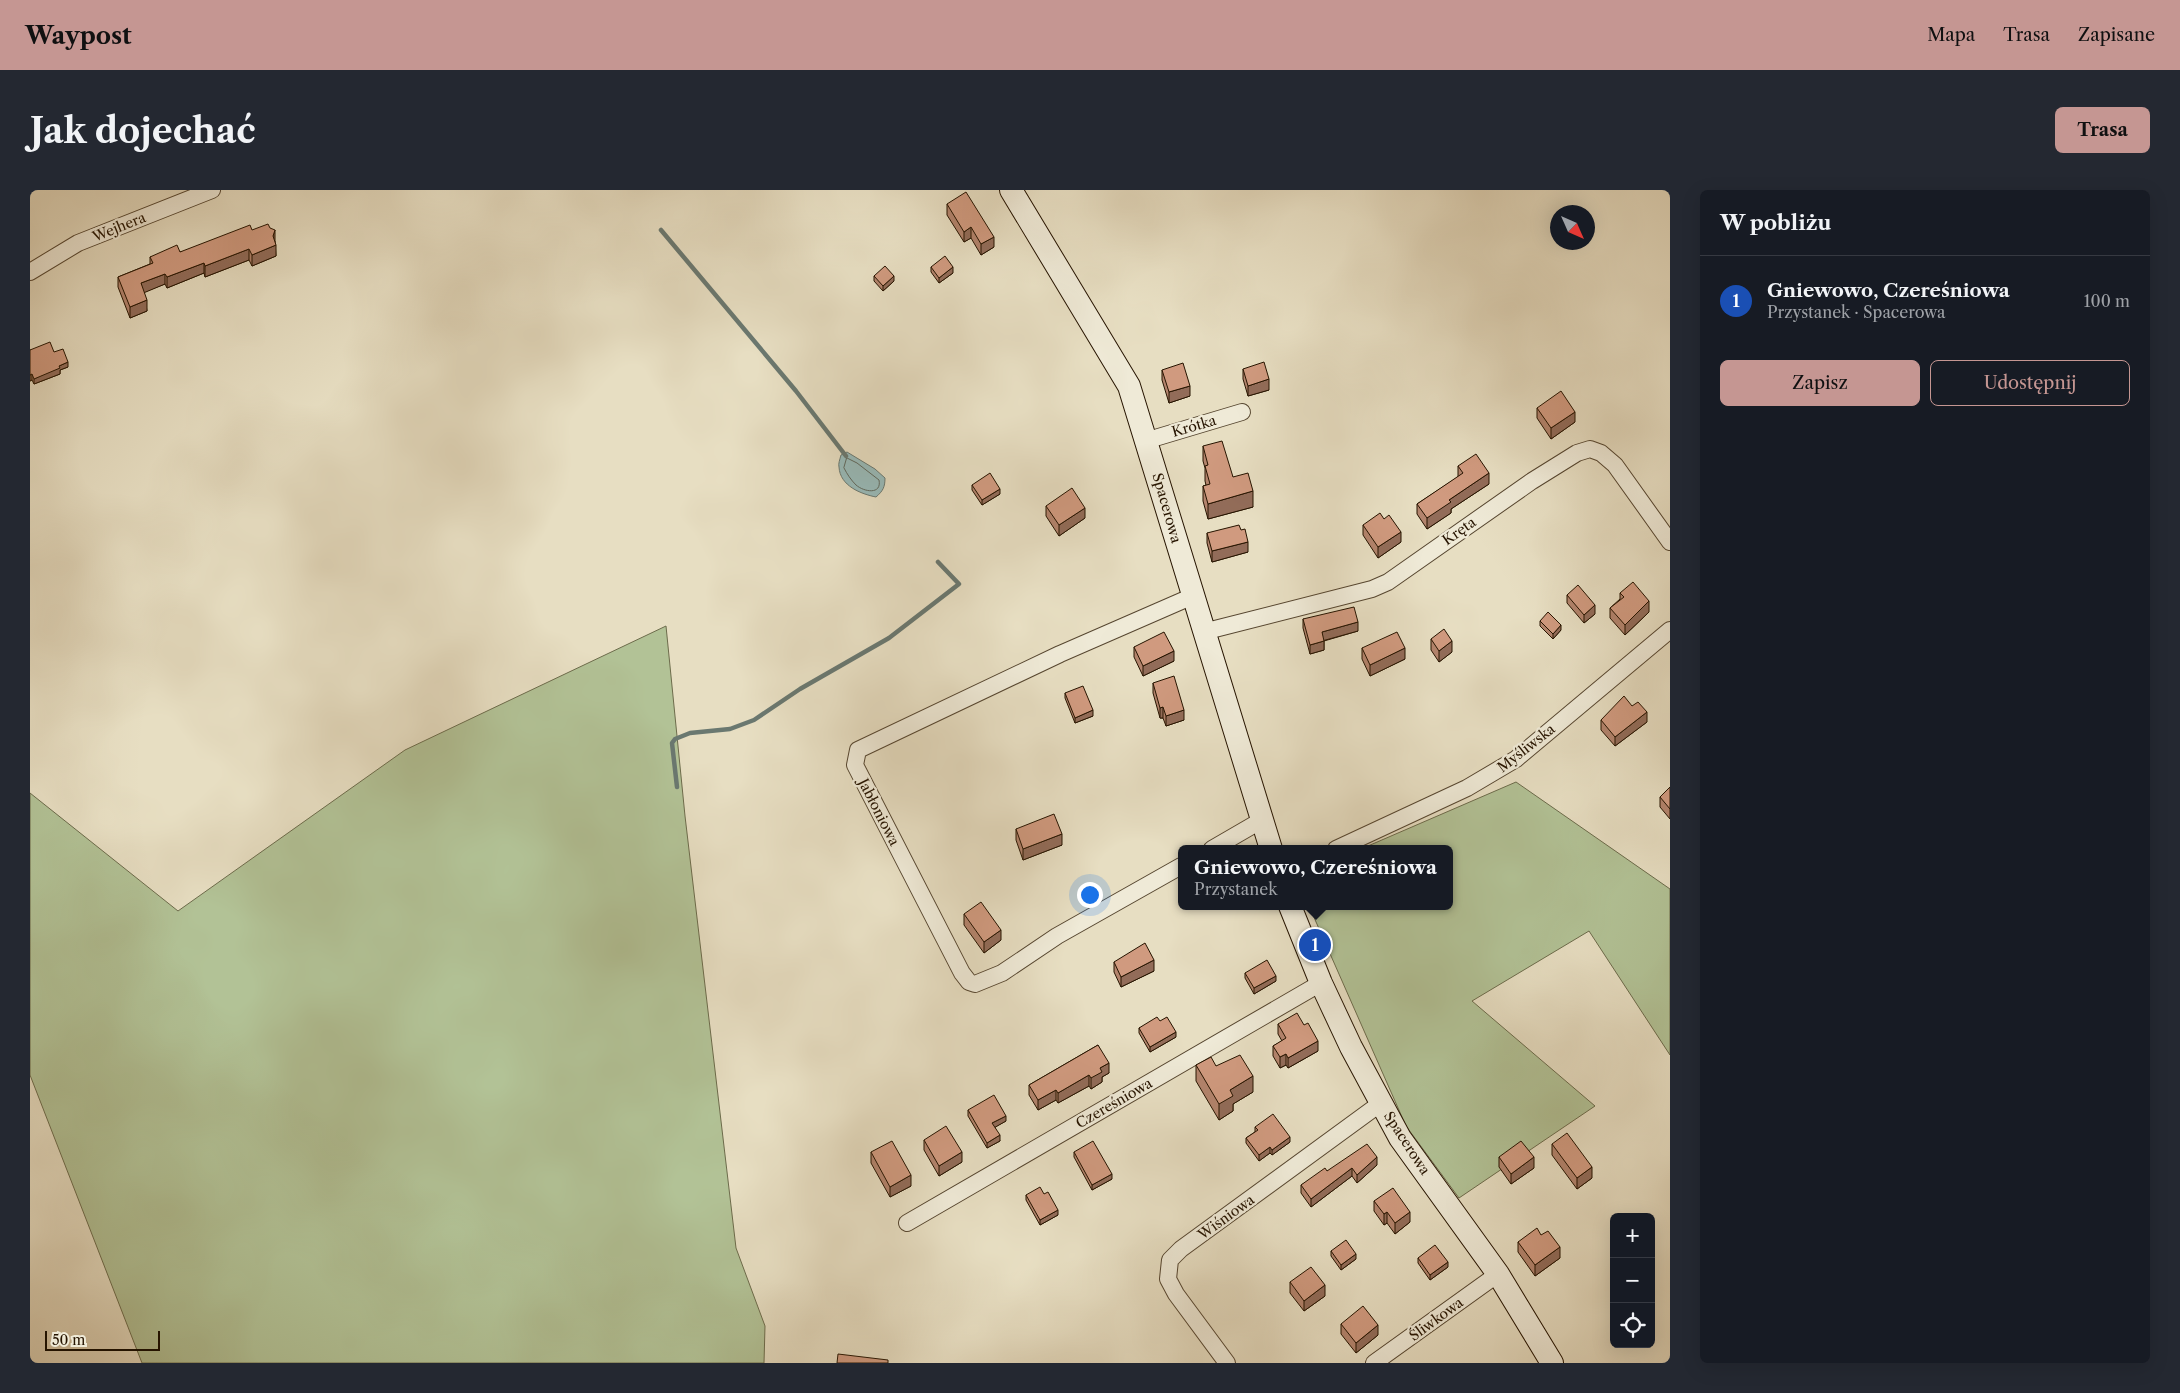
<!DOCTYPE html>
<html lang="pl">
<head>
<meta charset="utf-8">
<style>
  body { margin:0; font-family:"Libre Caslon Text",serif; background:#242831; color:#f1f3f6 }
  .controls { position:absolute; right:15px; bottom:15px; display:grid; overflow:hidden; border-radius:8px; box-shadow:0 5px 20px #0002 }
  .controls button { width:45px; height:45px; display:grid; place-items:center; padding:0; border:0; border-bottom:1px solid #363941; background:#171b24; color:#f1f3f6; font:25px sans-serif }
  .compass { position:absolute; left:1520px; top:15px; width:45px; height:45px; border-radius:50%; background:#171b24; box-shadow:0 5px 20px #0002; rotate:135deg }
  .scale { position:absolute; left:15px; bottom:12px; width:115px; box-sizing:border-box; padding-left:5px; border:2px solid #261400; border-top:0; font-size:14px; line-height:18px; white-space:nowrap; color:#261400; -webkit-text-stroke:4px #efead7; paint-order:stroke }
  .you { position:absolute; left:1059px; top:704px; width:18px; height:18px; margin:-12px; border:4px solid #fff; border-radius:50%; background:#1a73e8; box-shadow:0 0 0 8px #1a73e833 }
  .badge { display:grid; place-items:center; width:32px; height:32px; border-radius:50%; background:#c59692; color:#fff; font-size:16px; font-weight:700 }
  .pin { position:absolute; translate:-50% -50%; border:2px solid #fff; box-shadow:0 1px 5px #0006 }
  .popup { position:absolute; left:1148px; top:655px; width:275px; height:65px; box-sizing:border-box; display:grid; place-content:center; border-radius:8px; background:#171b24; filter:drop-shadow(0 1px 4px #0005); font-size:16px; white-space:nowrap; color:#9ea1a6 }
  .popup b { font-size:19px; color:#f1f3f6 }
  .popup::after { content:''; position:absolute; left:50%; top:100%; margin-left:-10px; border:10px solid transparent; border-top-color:#171b24 }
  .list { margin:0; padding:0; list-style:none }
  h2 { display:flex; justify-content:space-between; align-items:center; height:65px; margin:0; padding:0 20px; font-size:21px }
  h2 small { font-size:16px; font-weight:400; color:#9ea1a6 }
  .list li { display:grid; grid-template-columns:32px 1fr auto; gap:15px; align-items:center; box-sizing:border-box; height:90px; padding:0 20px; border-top:1px solid #363941 }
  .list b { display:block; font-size:19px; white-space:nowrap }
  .list p { margin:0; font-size:16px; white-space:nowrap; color:#9ea1a6 }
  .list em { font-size:16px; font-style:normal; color:#9ea1a6 }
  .actions { display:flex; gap:10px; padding:15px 20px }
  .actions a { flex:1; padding:11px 0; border:1px solid #c59692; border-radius:8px; text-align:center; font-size:18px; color:#c59692 }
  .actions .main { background:#c59692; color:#111 }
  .icon { flex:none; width:28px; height:28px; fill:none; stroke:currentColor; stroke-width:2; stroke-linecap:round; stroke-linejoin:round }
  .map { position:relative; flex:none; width:1640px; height:1173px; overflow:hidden; border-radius:8px }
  header { display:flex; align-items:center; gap:30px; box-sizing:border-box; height:70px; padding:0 25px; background:#c59692; color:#111 }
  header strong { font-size:24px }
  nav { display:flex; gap:28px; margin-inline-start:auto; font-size:18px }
  .intro { display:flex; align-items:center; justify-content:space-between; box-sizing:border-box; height:120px; padding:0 30px }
  h1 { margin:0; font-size:35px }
  .button { padding:12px 22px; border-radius:8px; background:#c59692; color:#111; font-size:18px; font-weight:700 }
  main { display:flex; gap:30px; padding:0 30px }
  aside { flex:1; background:#171b24; border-radius:8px; box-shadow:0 5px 20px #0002 }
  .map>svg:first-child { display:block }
  .green { fill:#b2c296; stroke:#6c6b4b }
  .water { fill:#98bbba; stroke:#6a7870 }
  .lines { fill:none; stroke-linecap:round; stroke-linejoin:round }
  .shore { stroke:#5f685d; stroke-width:1 }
  .stream { stroke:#6a7870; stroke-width:4.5 }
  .street-casing { stroke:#564630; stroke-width:18 }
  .secondary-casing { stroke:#261400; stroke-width:24 }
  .street { stroke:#efead7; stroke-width:16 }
  .secondary { stroke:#efead7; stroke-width:22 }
  .wall { fill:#b3846d; stroke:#261400 }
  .shaded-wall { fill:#926c59; stroke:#261400 }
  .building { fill:#d09a7f; stroke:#261400 }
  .labels { text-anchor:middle; stroke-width:4.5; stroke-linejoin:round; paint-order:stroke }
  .street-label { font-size:14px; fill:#261400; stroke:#efead7 }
</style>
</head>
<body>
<header>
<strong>Waypost</strong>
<nav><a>Mapa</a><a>Trasa</a><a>Zapisane</a></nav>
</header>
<div class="intro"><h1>Jak dojechać</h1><a class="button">Trasa</a></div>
<main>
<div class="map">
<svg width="1640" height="1173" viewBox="0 0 1640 1173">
  <rect width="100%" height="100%" fill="#e7dec2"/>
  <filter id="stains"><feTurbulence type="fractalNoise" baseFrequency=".004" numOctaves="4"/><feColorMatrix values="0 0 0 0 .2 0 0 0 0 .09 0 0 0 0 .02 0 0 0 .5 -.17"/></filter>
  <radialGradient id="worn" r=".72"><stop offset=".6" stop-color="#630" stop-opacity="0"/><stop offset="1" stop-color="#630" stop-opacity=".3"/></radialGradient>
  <g class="green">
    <path d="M636,436L655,626L706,1058L735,1136L734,1173H112L0,885V603L148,721L375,560Z"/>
    <path d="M1486,592L1640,699V865L1559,741L1442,811L1565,916L1429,1008L1376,936L1279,716H1419V659H1331Z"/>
  </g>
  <path class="water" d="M817,262L845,279L855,288C855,297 853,301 846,307C831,304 810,296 809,277C808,274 810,269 811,265Z"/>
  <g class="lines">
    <path class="shore" d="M817,268L827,273L849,290C852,305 834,302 826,295C821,290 817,284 814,278Z"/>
    <g class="stream">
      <path d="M631,40L766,201L816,266"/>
      <path d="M647,597L642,553L645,549L660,543L700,539L724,530L770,499L859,448L929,394L908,372"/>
    </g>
    <defs>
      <g id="street">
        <path d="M0,82L48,53L182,0"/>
        <path d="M1115,251L1212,222"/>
        <path d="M1173,442L1342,399L1358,392L1502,291L1547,263L1560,259L1571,263L1585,275L1640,352"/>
        <path d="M1182,659L1232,630"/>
        <path d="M1306,659L1437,598L1486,569L1640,440"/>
        <path d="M1151,676L1027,746L972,783L945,794L939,792L932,783L825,575L828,560L1030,464L1163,406"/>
        <path d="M877,1033L1291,793"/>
        <path d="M1197,1173L1146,1104L1138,1089L1140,1070L1151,1059L1351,913"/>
        <path d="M1344,1173L1468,1084"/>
      </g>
      <g id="secondary">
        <path d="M981,0L1099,196L1241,659"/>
        <path d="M1260,716L1291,793L1321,857L1370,948L1468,1084L1522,1173"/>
      </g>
    </defs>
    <use href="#street" class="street-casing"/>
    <use href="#secondary" class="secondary-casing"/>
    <use href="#street" class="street"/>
    <use href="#secondary" class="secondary"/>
  </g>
  <g class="wall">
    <path d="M917,14L964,57L951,65L941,48L934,52L917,25Z"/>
    <path d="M245,51L246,66L222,76L219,70L175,87L174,83L137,98L135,94L114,102L117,121L100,128L88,97V87L120,74V67L150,62Z"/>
    <path d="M901,77L923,83L909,93L901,82Z"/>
    <path d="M844,86L864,91L853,101L844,91Z"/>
    <path d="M0,160L24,162L38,177L30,180V184L4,194L2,190L0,191Z"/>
    <path d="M1213,179L1239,200L1218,206L1213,189Z"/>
    <path d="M1132,180L1160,206L1139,213L1132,190Z"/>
    <path d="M1507,218L1545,232L1521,249L1507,228Z"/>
    <path d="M1173,256L1203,287L1223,317L1178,329L1173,311V296L1176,295L1175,291V278L1173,271Z"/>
    <path d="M1428,276L1459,294L1421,319V323L1397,339L1387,324V314L1428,287Z"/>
    <path d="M942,295L970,304L952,315L942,300Z"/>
    <path d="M1016,316L1055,328L1029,346L1016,326Z"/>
    <path d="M1333,335L1371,352L1348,368L1333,345Z"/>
    <path d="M1177,343L1218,362L1182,372L1177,353Z"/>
    <path d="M1590,403L1619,422L1595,445L1580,428V418L1590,409Z"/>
    <path d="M1537,405L1565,424L1554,433L1537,413Z"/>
    <path d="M1273,429L1328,441L1294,451V460L1280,464L1273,438Z"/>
    <path d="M1510,431L1531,440L1523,449L1510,436Z"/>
    <path d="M1401,449L1422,462L1409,472L1401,460Z"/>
    <path d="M1104,457L1144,471L1113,486L1104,467Z"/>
    <path d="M1332,458L1375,469L1340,486L1332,469Z"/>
    <path d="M1123,493L1154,530L1136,536L1133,528H1130L1123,503Z"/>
    <path d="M1035,503L1063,526L1045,533L1035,508Z"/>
    <path d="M1602,516L1617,532L1585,556L1571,540V530Z"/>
    <path d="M1640,597V629L1630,617V607Z"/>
    <path d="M986,639L1032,655L993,670L986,650Z"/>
    <path d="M934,724L971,750L954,763L934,735Z"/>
    <path d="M1084,772L1124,781L1091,797L1084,782Z"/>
    <path d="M1215,783L1246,791L1224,804L1215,788Z"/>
    <path d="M1130,831L1146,847L1120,862L1109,843V838Z"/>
    <path d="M1248,834L1288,861L1258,878L1256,875L1250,878L1243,866V856L1252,851L1248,844Z"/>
    <path d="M1068,855L1079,883L1072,887V892L1061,899L1059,896L1028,913L1026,910L1008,920L999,905V895Z"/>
    <path d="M1166,875L1186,876L1223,902L1203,914V921L1189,930L1166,891Z"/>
    <path d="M938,920L976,931L965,937L970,951L957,958L938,926Z"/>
    <path d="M1225,937L1260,952L1242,965L1240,963L1229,971L1216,953V948L1225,942Z"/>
    <path d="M894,950L932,972L909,986L894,960Z"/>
    <path d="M1522,954L1562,988L1547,999L1522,965Z"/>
    <path d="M841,962L881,996L860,1007L841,973Z"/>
    <path d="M1044,962L1082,989L1062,1000L1044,967Z"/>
    <path d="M1469,967L1504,978L1481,994L1469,977Z"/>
    <path d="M1347,975L1327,993L1322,986L1281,1017L1271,1003V995L1297,981Z"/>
    <path d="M996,1005L1028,1025L1010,1035L996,1010Z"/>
    <path d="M1344,1011L1380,1032L1365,1044L1357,1033L1354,1035L1344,1021Z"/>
    <path d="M1511,1045L1530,1068L1505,1086L1488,1062V1052Z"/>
    <path d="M1301,1061L1326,1069L1311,1080L1301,1066Z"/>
    <path d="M1388,1068L1418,1077L1400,1090L1388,1073Z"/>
    <path d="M1260,1092L1295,1106L1274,1121L1260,1103Z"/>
    <path d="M1311,1134L1348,1145L1326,1163L1311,1144Z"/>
  </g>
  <g class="shaded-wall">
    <path d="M941,37V48L934,52V42Z"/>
    <path d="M245,40V51L243,56V46Z"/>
    <path d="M964,47V57L951,65V54Z"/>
    <path d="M246,55V66L222,76V65Z"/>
    <path d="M219,59V70L175,87V76Z"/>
    <path d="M174,73V83L137,98V87Z"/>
    <path d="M923,77V83L909,93V88Z"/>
    <path d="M135,84V94L111,104V93Z"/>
    <path d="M864,86V91L853,101V96Z"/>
    <path d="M117,110V121L100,128V117Z"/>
    <path d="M38,172V177L30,180V184L4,194V189L29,176Z"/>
    <path d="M2,184V190L0,191V185Z"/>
    <path d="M1239,189V200L1218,206V196Z"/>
    <path d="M1160,196V206L1139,213V202Z"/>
    <path d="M1545,222V232L1521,249V238Z"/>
    <path d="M1459,283V294L1421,319V323L1397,339V328L1419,310Z"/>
    <path d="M970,299V304L952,315V310Z"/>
    <path d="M1223,301V317L1178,329V314Z"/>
    <path d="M1055,318V328L1029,346V335Z"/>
    <path d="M1371,342V352L1348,368V357Z"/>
    <path d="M1218,352V362L1182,372V361Z"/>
    <path d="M1619,411V422L1595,445V435Z"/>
    <path d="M1565,415V424L1554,433V425Z"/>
    <path d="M1328,432V441L1292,451V442Z"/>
    <path d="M1531,435V440L1523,449V444Z"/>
    <path d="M1294,451V460L1280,464V455Z"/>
    <path d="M1422,451V462L1409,472V461Z"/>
    <path d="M1375,458V469L1340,486V475Z"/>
    <path d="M1144,461V471L1113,486V476Z"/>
    <path d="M1133,517V528H1130V518Z"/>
    <path d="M1063,520V526L1045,533V528Z"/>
    <path d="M1154,520V530L1136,536V526Z"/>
    <path d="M1617,522V532L1585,556V547Z"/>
    <path d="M1032,644V655L993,670V659Z"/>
    <path d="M971,740V750L954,763V752Z"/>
    <path d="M1124,770V781L1091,797V787Z"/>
    <path d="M1246,786V791L1224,804V798Z"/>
    <path d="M1146,842V847L1120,862V857Z"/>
    <path d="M1288,851V861L1258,878V868Z"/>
    <path d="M1256,864V875L1250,878V867Z"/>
    <path d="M1079,873V883L1072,887V892L1061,899V888L1070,878Z"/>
    <path d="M1059,885V896L1028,913V903Z"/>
    <path d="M1223,886V902L1203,914V921L1189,930V914L1200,900Z"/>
    <path d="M1026,900V910L1008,920V910Z"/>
    <path d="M976,926V931L962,939V933Z"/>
    <path d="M970,945V951L957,958V953Z"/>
    <path d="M1260,947V952L1242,965V960Z"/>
    <path d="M1240,957V963L1229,971V965Z"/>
    <path d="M932,962V972L909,986V976Z"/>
    <path d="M1347,967V975L1327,993V985Z"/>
    <path d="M1504,967V978L1481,994V984Z"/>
    <path d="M1562,977V988L1547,999V988Z"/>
    <path d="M1322,978V986L1281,1017V1009Z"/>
    <path d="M1082,984V989L1062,1000V995Z"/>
    <path d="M881,985V996L860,1007V997Z"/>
    <path d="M1028,1020V1025L1010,1035V1030Z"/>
    <path d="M1357,1022V1033L1354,1035V1024Z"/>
    <path d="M1380,1022V1032L1365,1044V1033Z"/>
    <path d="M1530,1057V1068L1505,1086V1075Z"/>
    <path d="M1326,1064V1069L1311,1080V1075Z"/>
    <path d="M1418,1072V1077L1400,1090V1085Z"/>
    <path d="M1295,1095V1106L1274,1121V1111Z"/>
    <path d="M1348,1135V1145L1326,1163V1153Z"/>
  </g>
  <g class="building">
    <path d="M936,2L964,47L951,54L941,37L934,42L917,14Z"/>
    <path d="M238,34L240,38L245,40L243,46L246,55L222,65L219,59L175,76L174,73L137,87L135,84L111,93L117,110L100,117L88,87L123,73L120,67L147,55L150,62L220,35L222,40Z"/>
    <path d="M915,66L923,77L909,88L901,77Z"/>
    <path d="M855,76L864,86L853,96L844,86Z"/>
    <path d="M20,152L24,162L33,159L38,172L29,176L30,178L4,189L2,184L0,185V160Z"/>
    <path d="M1234,172L1239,189L1218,196L1213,179Z"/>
    <path d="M1153,173L1160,196L1139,202L1132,180Z"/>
    <path d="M1531,201L1545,222L1521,238L1507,218Z"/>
    <path d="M1192,251L1203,287L1218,283L1223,301L1178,314L1173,296L1180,294L1175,276L1178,275L1173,256Z"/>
    <path d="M1446,264L1459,283L1419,310L1421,312L1397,328L1387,314L1433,283L1428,276Z"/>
    <path d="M960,283L970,299L952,310L942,295Z"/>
    <path d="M1042,298L1055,318L1029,335L1016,316Z"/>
    <path d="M1350,323L1354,329L1359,325L1371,342L1348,357L1333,335Z"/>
    <path d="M1209,335L1211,340L1215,339L1218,352L1182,361L1177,343Z"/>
    <path d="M1603,392L1619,411L1595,435L1580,418L1594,407L1590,403Z"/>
    <path d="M1548,395L1565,415L1554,425L1537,405Z"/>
    <path d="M1324,417L1328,432L1292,442L1294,451L1280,455L1273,429Z"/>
    <path d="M1518,422L1531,435L1523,444L1510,431Z"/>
    <path d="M1414,439L1422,451L1409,461L1401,449Z"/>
    <path d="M1134,442L1144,461L1113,476L1104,457Z"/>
    <path d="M1367,442L1375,458L1340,475L1332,458Z"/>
    <path d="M1144,486L1154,520L1136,526L1133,517L1130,518L1123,493Z"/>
    <path d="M1053,496L1063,520L1045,528L1035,503Z"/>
    <path d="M1594,506L1602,516L1608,512L1617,522L1585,547L1571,530Z"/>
    <path d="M1640,597V619L1630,607Z"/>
    <path d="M1024,624L1032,644L993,659L986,639Z"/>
    <path d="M951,712L971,740L954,752L934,724Z"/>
    <path d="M1115,753L1124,770L1091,787L1084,772Z"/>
    <path d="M1237,770L1246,786L1224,798L1215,783Z"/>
    <path d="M1267,823L1274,835L1278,833L1288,851L1258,868L1256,864L1250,867L1243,856L1256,848L1248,834Z"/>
    <path d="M1127,827L1130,831L1137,827L1146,842L1120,857L1109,838Z"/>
    <path d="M1068,855L1079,873L1070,878L1072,882L1061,888L1059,885L1028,903L1026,900L1008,910L999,895Z"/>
    <path d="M1210,865L1223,886L1200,900L1203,906L1189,914L1166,875L1181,867L1186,876Z"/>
    <path d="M964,905L976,926L962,933L970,945L957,953L938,920Z"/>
    <path d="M1243,924L1260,947L1242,960L1240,957L1229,965L1216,948L1228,940L1225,937Z"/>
    <path d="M916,936L932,962L909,976L894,950Z"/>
    <path d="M1537,943L1562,977L1547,988L1522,954Z"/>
    <path d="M862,951L881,985L860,997L841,962Z"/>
    <path d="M1063,951L1082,984L1062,995L1044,962Z"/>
    <path d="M1491,951L1504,967L1481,984L1469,967Z"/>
    <path d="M1337,954L1347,967L1327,985L1322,978L1281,1009L1271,995L1295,978L1297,981Z"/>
    <path d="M1010,997L1014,1004L1018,1002L1028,1020L1010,1030L996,1005Z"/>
    <path d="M1363,998L1380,1022L1365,1033L1357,1022L1354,1024L1344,1011Z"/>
    <path d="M1507,1038L1511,1045L1518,1041L1530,1057L1505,1075L1488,1052Z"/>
    <path d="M1316,1050L1326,1064L1311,1075L1301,1061Z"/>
    <path d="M1405,1055L1418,1072L1400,1085L1388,1068Z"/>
    <path d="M1281,1077L1295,1095L1274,1111L1260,1092Z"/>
    <path d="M1333,1116L1348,1135L1326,1153L1311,1134Z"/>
    <path d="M808,1164L858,1170V1173H807Z"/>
  </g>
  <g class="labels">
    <g class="street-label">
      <text transform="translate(89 37) rotate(-22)" y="5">Wejhera</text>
      <text transform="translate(1164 236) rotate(-16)" y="5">Krótka</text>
      <text transform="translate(1137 318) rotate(74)" y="5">Spacerowa</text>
      <text transform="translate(1429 341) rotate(-35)" y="5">Kręta</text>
      <text transform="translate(1496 558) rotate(-38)" y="5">Myśliwska</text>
      <text transform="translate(849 622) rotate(63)" y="5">Jabłoniowa</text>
      <text transform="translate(1084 913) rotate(-30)" y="5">Czereśniowa</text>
      <text transform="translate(1377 953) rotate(57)" y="5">Spacerowa</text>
      <text transform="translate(1196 1027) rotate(-36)" y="5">Wiśniowa</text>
      <text transform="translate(1406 1129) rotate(-36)" y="5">Śliwkowa</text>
    </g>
  </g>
  <rect width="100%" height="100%" filter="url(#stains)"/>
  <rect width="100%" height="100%" fill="url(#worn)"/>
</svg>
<div class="controls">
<button>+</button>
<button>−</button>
<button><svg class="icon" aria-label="locate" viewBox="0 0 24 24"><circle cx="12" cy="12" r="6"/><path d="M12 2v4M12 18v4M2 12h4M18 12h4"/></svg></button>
</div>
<svg class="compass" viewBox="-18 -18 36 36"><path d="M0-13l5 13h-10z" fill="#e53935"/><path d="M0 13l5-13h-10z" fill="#9ea1a6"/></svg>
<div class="scale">50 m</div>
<div class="you"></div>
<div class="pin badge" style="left:1285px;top:755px;background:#1a4fb4">1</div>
<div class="popup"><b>Gniewowo, Czereśniowa</b>Przystanek</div>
</div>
<aside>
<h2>W pobliżu<small></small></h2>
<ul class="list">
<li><span class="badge" style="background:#1a4fb4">1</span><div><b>Gniewowo, Czereśniowa</b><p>Przystanek · Spacerowa</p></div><em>100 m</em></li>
</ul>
<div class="actions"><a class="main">Zapisz</a><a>Udostępnij</a></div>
</aside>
</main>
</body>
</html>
